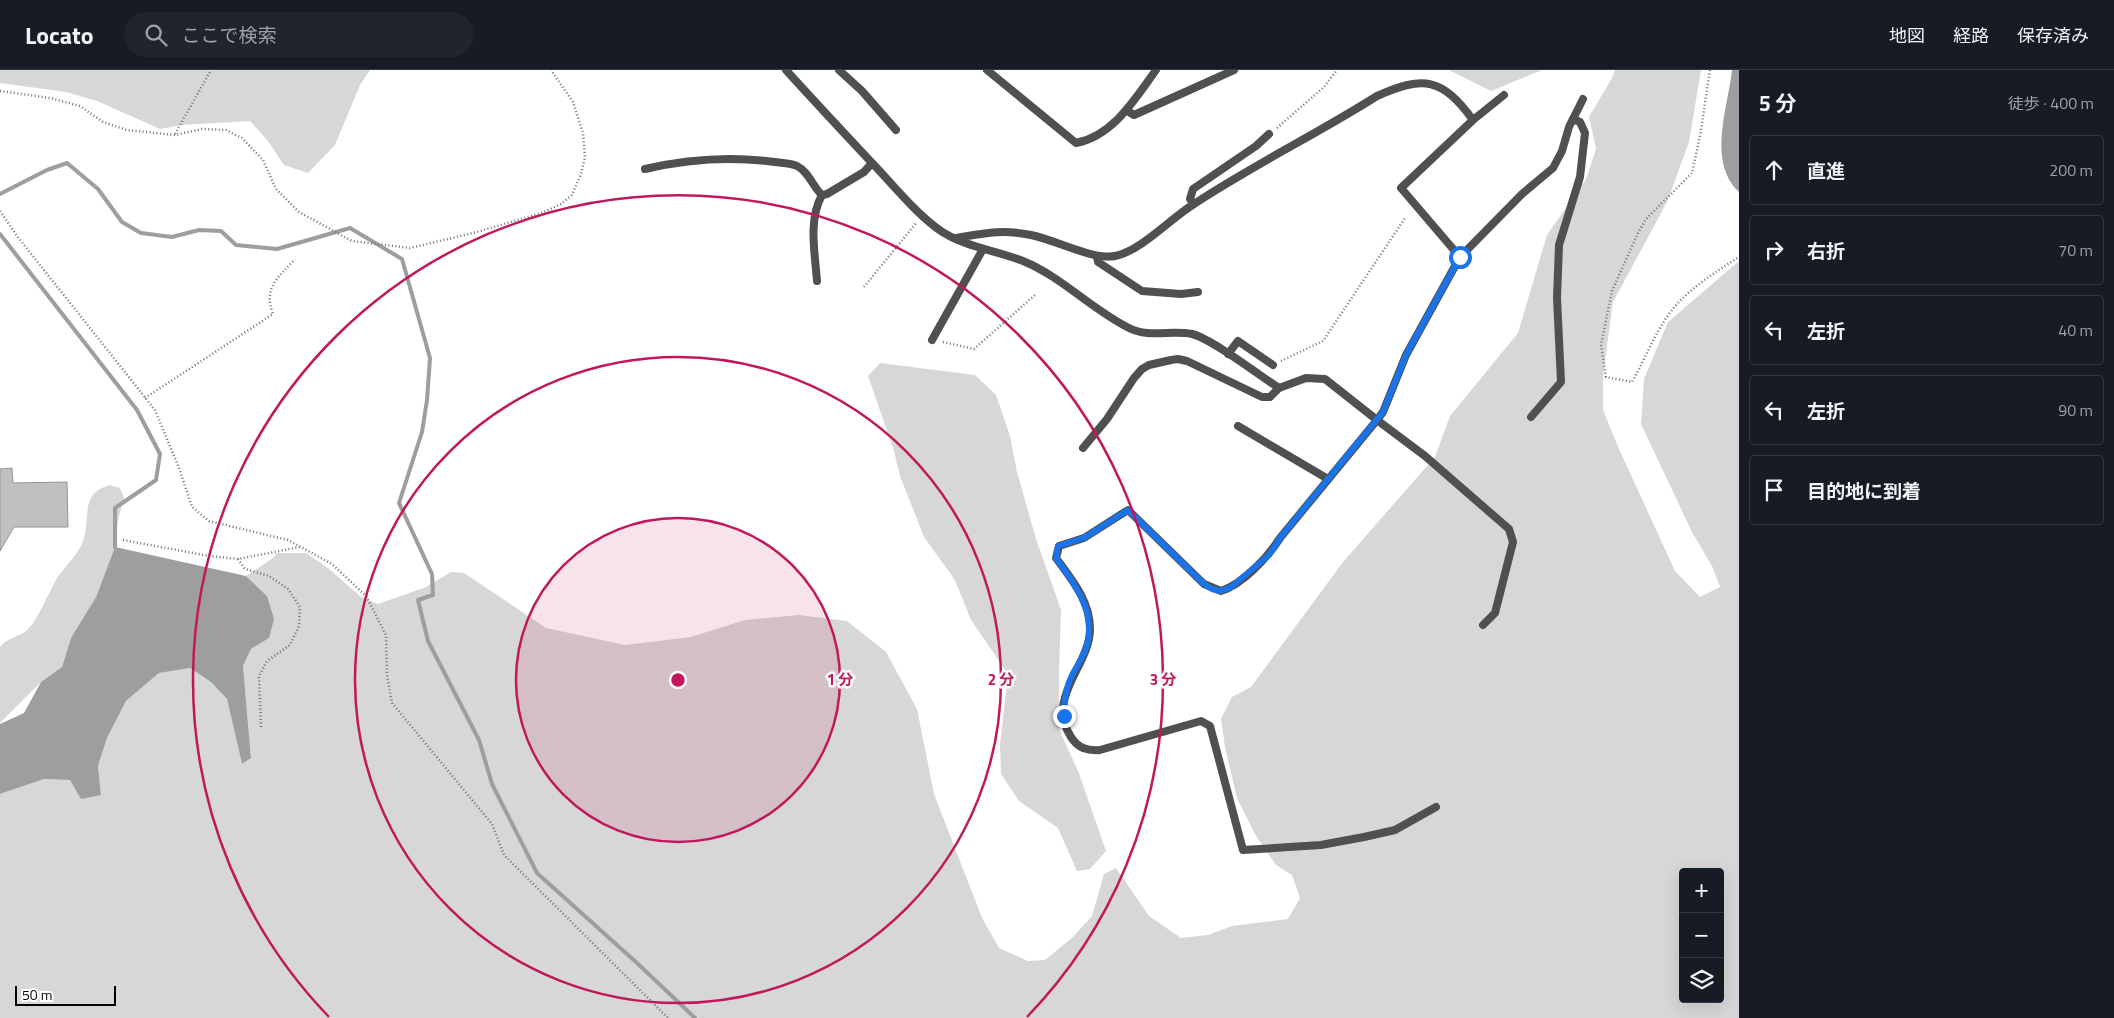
<!DOCTYPE html>
<html lang="ja">
<head>
<meta charset="utf-8">
<style>
  body { margin:0; font-family:"Titillium Web","Noto Sans JP",sans-serif; background:#20242c; color:#f1f3f6 }
  .controls { position:absolute; right:15px; bottom:15px; display:grid; overflow:hidden; border-radius:5px; box-shadow:0 5px 20px #0002 }
  .controls button { width:45px; height:45px; display:grid; place-items:center; padding:0; border:0; border-bottom:1px solid #363941; background:#171b24; color:#f1f3f6; font:25px sans-serif }
  .scale { position:absolute; left:15px; bottom:12px; width:101px; box-sizing:border-box; padding-left:5px; border:2px solid #000; border-top:0; font-size:14px; line-height:18px; white-space:nowrap; color:#000; -webkit-text-stroke:4px #fff; paint-order:stroke }
  .stop { position:absolute; width:15px; height:15px; margin:-11px; border:4px solid #1a73e8; border-radius:50%; background:#fff }
  .stop.end { background:#1a73e8; border-color:#fff; box-shadow:0 1px 5px #0008 }
  .list { margin:0; padding:0; list-style:none }
  h2 { display:flex; justify-content:space-between; align-items:center; height:65px; margin:0; padding:0 20px; font-size:21px }
  h2 small { font-size:16px; font-weight:400; color:#9ea1a6 }
  .list li { display:grid; grid-template-columns:32px 1fr auto; gap:15px; align-items:center; box-sizing:border-box; height:70px; margin:0 10px 10px; padding:0 10px; border:1px solid #363941; border-radius:5px }
  .list b { display:block; font-size:19px; white-space:nowrap }
  .list em { font-size:16px; font-style:normal; color:#9ea1a6 }
  .icon { flex:none; width:28px; height:28px; fill:none; stroke:currentColor; stroke-width:2; stroke-linecap:round; stroke-linejoin:round }
  .map { position:relative; flex:none; width:1739px; height:948px; overflow:hidden }
  header { display:flex; align-items:center; gap:30px; box-sizing:border-box; height:70px; padding:0 25px; background:#171b24; border-bottom:1px solid #363941 }
  header strong { font-size:24px }
  nav { display:flex; gap:28px; margin-inline-start:auto; font-size:18px }
  .search { width:350px; height:45px; background:#20242c; display:flex; align-items:center; gap:12px; box-sizing:border-box; padding:0 18px; border-radius:28px; color:#9ea1a6; font-size:19px }
  main { display:flex }
  aside { flex:1; background:#171b24 }
  .map>svg:first-child { display:block }
  .green { fill:#d7d7d7; fill-rule:evenodd }
  .water { fill:#9e9e9e }
  .lines { fill:none; stroke-linecap:round; stroke-linejoin:round }
  .stream { stroke:#9e9e9e; stroke-width:4 }
  .building { fill:#c0c0c0; stroke:#949494 }
  .path { stroke:#727272; stroke-width:2.5; stroke-dasharray:1 2.5; stroke-linecap:butt }
  .service { stroke:#505050; stroke-width:8 }
  .route { stroke:#1a73e8; stroke-width:6 }
  .ring { fill:none; stroke:#c2185b; stroke-width:2.5 }
  .centre { fill:#c2185b; stroke:#fff; stroke-width:2.5 }
  .ring-label { font-size:15px; text-anchor:middle; font-weight:bold; fill:#c2185b; stroke:#fff; stroke-width:5; stroke-linejoin:round; paint-order:stroke }
</style>
</head>
<body>
<header>
<strong>Locato</strong>
<div class="search"><svg class="icon" aria-label="search" viewBox="0 0 24 24"><circle cx="10" cy="10" r="6"/><path d="M15 15l6 6"/></svg>ここで検索</div>
<nav><a>地図</a><a>経路</a><a>保存済み</a></nav>
</header>
<main>
<div class="map">
<svg width="1739" height="948" viewBox="0 0 1739 948">
  <rect width="100%" height="100%" fill="#fff"/>
  <g class="green">
    <path d="M0,0H370L360,15L335,75L308,103L284,95L268,71L250,51L181,55L160,59L97,31L66,22L0,13Z"/>
    <path d="M1449,0H1542L1491,21Z"/>
    <path d="M1615,0H1701L1689,72L1667,132L1613,232L1603,306V340L1619,379L1675,501L1700,527L1720,517L1712,496L1692,462L1641,354L1644,309L1668,252L1739,191V948H0V724L44,709L70,710L101,725L98,696L107,668L126,631L159,603L190,598L211,612L227,629L242,694L251,688L243,596L251,579L269,568L267,526L246,506L273,488L277,483H306L328,498L361,527L378,534L426,517L451,502L464,503L546,558L625,575L691,567L745,550L799,545L847,551L886,582L917,639L934,724L982,848L999,878L1028,891L1045,890L1073,867L1092,846L1104,804L1116,798L1149,846L1181,868L1208,865L1232,856L1288,849L1300,828L1292,805L1276,795L1256,766L1237,728L1225,677L1221,649L1232,627L1251,617L1343,492L1435,387L1450,346L1518,263L1547,165L1586,109L1596,79L1589,47L1612,8ZM1683,802H1720V929H1683Z"/>
    <path d="M880,293L975,305L996,325L1010,366L1017,402L1036,469L1061,540L1059,602V659L1078,701L1106,781L1090,799L1077,801L1058,758L1019,731L1001,704L1000,675L1008,604L971,550L955,510L924,467L900,406L894,381L868,306Z"/>
    <path d="M110,415L120,418L124,428L118,450L115,477L96,527L71,568L62,597L41,612L0,653V577C7,568 18,567 26,561C37,552 49,522 57,508C64,498 74,488 80,478C94,453 76,424 110,415Z"/>
  </g>
  <g class="water">
    <path d="M1732,0H1739V122C1707,91 1728,38 1732,0Z"/>
    <path d="M115,477L246,506L267,526L274,549L269,568L251,579L243,596L251,688L242,694L227,629L211,612L190,598L159,603L126,631L107,668L98,696L101,725L81,729L70,710L44,709L0,724V654L24,643L41,612L62,597L71,568L96,527Z"/>
  </g>
  <g class="lines">
    <g class="stream">
      <path d="M0,124L47,100L67,93L98,119L122,152L141,163L172,167L199,160L221,161L236,175L277,179L350,158L402,189L430,288L427,330L422,362L399,433L432,504L433,525L418,530L428,571L479,670L492,714L537,803L637,893L695,948"/>
      <path d="M0,164L137,340L160,384L156,410L115,438V477"/>
    </g>
  </g>
  <path class="building" d="M12,398L13,413L67,412L68,457H14L0,481V399Z"/>
  <g class="lines">
    <g class="path">
      <path d="M1710,0L1700,66L1692,103L1646,149L1638,163L1612,221L1601,275L1606,307L1632,312C1647,286 1657,256 1678,233C1696,214 1717,201 1739,187"/>
      <path d="M0,21L50,28L80,36L103,52L127,60L175,65L202,59L226,60L242,68L263,90L276,119L299,142L352,171L410,178L477,162L544,142L561,134L572,125L581,104L585,87L583,63L573,32L551,0"/>
      <path d="M1277,58L1324,17L1337,0"/>
      <path d="M175,64L211,0"/>
      <path d="M0,141L17,166L155,340L179,398L192,437L209,451L288,470L332,494L366,526L386,565L387,605L392,633L492,754L504,785L668,948"/>
      <path d="M864,217L917,152"/>
      <path d="M943,272L974,279L1036,224"/>
      <path d="M1281,291L1323,271L1405,148"/>
      <path d="M145,328L273,244C263,217 278,208 295,189"/>
      <path d="M123,470L209,486L238,489L300,477"/>
      <path d="M238,489L245,499L269,506L288,519L300,537L299,556L290,575L267,591L259,606L261,657"/>
    </g>
    <g class="service">
      <path d="M786,0C815,32 844,63 874,95C895,117 913,140 938,159C963,177 995,180 1023,191C1062,207 1091,239 1129,258C1149,268 1170,260 1192,264C1212,269 1259,305 1279,318L1306,308L1325,309L1377,350L1280,468C1268,487 1243,514 1221,521L1204,514L1128,440L1084,468L1059,476L1056,488C1072,510 1090,531 1090,559C1090,596 1045,627 1071,667C1078,678 1087,681 1100,680L1201,651L1210,656L1243,780L1321,775L1364,767L1395,760L1436,737"/>
      <path d="M839,0L862,21L896,60"/>
      <path d="M987,0L1076,73C1113,66 1135,29 1156,0"/>
      <path d="M1126,40L1134,45L1234,0"/>
      <path d="M1473,50L1504,25"/>
      <path d="M645,99C688,89 730,86 775,92C781,93 791,93 797,96C809,102 813,117 822,125L827,124L864,102L872,93"/>
      <path d="M1194,134L1190,129L1193,119L1256,76L1269,64"/>
      <path d="M956,168C985,163 1002,159 1031,165C1056,170 1092,190 1115,186C1141,181 1171,148 1194,134C1253,95 1317,64 1377,26C1424,5 1442,8 1473,50L1401,118L1460,187L1406,285L1383,342L1377,350L1425,386L1509,459L1513,472L1495,543L1483,555"/>
      <path d="M1097,187L1098,192L1142,221L1181,224L1198,222"/>
      <path d="M1460,187L1522,124L1553,98L1562,81L1569,57L1583,29"/>
      <path d="M817,211C815,183 808,150 822,125"/>
      <path d="M932,270L983,179"/>
      <path d="M1228,284L1238,271L1273,295"/>
      <path d="M1531,347L1561,312L1557,228L1559,175L1580,107L1585,63L1580,52L1573,49"/>
      <path d="M1238,356L1328,409"/>
      <path d="M1083,378L1107,349L1134,308L1142,299L1149,295L1171,290L1178,289L1187,291L1262,327H1270L1279,318"/>
    </g>
  </g>
  <g class="lines">
    <path class="route" d="M1064,646C1064,632 1065,619 1072,605C1076,597 1083,588 1086,578C1098,543 1075,515 1056,488L1058,476L1084,468L1128,440L1204,514L1212,519L1220,521L1230,518L1269,485L1280,468L1383,342L1406,285L1460,187"/>
  </g>
  <circle cx="678" cy="610" r="162" fill="#c2185b" fill-opacity=".12"/>
  <g class="ring">
    <circle cx="678" cy="610" r="162"/>
    <circle cx="678" cy="610" r="323"/>
    <path d="M329 947A485 485 0 1 1 1027 947"/>
  </g>
  <circle cx="678" cy="610" r="8" class="centre"/>
  <g class="ring-label">
    <text x="840" y="615">1 分</text>
    <text x="1001" y="615">2 分</text>
    <text x="1163" y="615">3 分</text>
  </g>
</svg>
<div class="controls">
<button>+</button>
<button>−</button>
<button><svg class="icon" aria-label="layers" viewBox="0 0 24 24"><path d="M12 4l9 5-9 5-9-5zM3 14l9 5 9-5"/></svg></button>
</div>
<div class="scale">50 m</div>
<div class="stop" style="left:1460px;top:187px"></div>
<div class="stop end" style="left:1064px;top:646px"></div>
</div>
<aside>
<h2>5 分<small>徒歩 · 400 m</small></h2>
<ul class="list">
<li><svg class="icon" aria-label="ahead" viewBox="0 0 24 24"><path d="M12 20V5M6 11l6-6 6 6"/></svg><div><b>直進</b></div><em>200 m</em></li>
<li><svg class="icon" aria-label="right" viewBox="0 0 24 24"><path d="M7 20v-9h11M14 6l5 5-5 5"/></svg><div><b>右折</b></div><em>70 m</em></li>
<li><svg class="icon" aria-label="left" viewBox="0 0 24 24"><path d="M17 20v-9H6M10 6l-5 5 5 5"/></svg><div><b>左折</b></div><em>40 m</em></li>
<li><svg class="icon" aria-label="left" viewBox="0 0 24 24"><path d="M17 20v-9H6M10 6l-5 5 5 5"/></svg><div><b>左折</b></div><em>90 m</em></li>
<li><svg class="icon" aria-label="arrive" viewBox="0 0 24 24"><path d="M6 21V4h12l-3 4 3 4H6"/></svg><div><b>目的地に到着</b></div></li>
</ul>
</aside>
</main>
</body>
</html>
